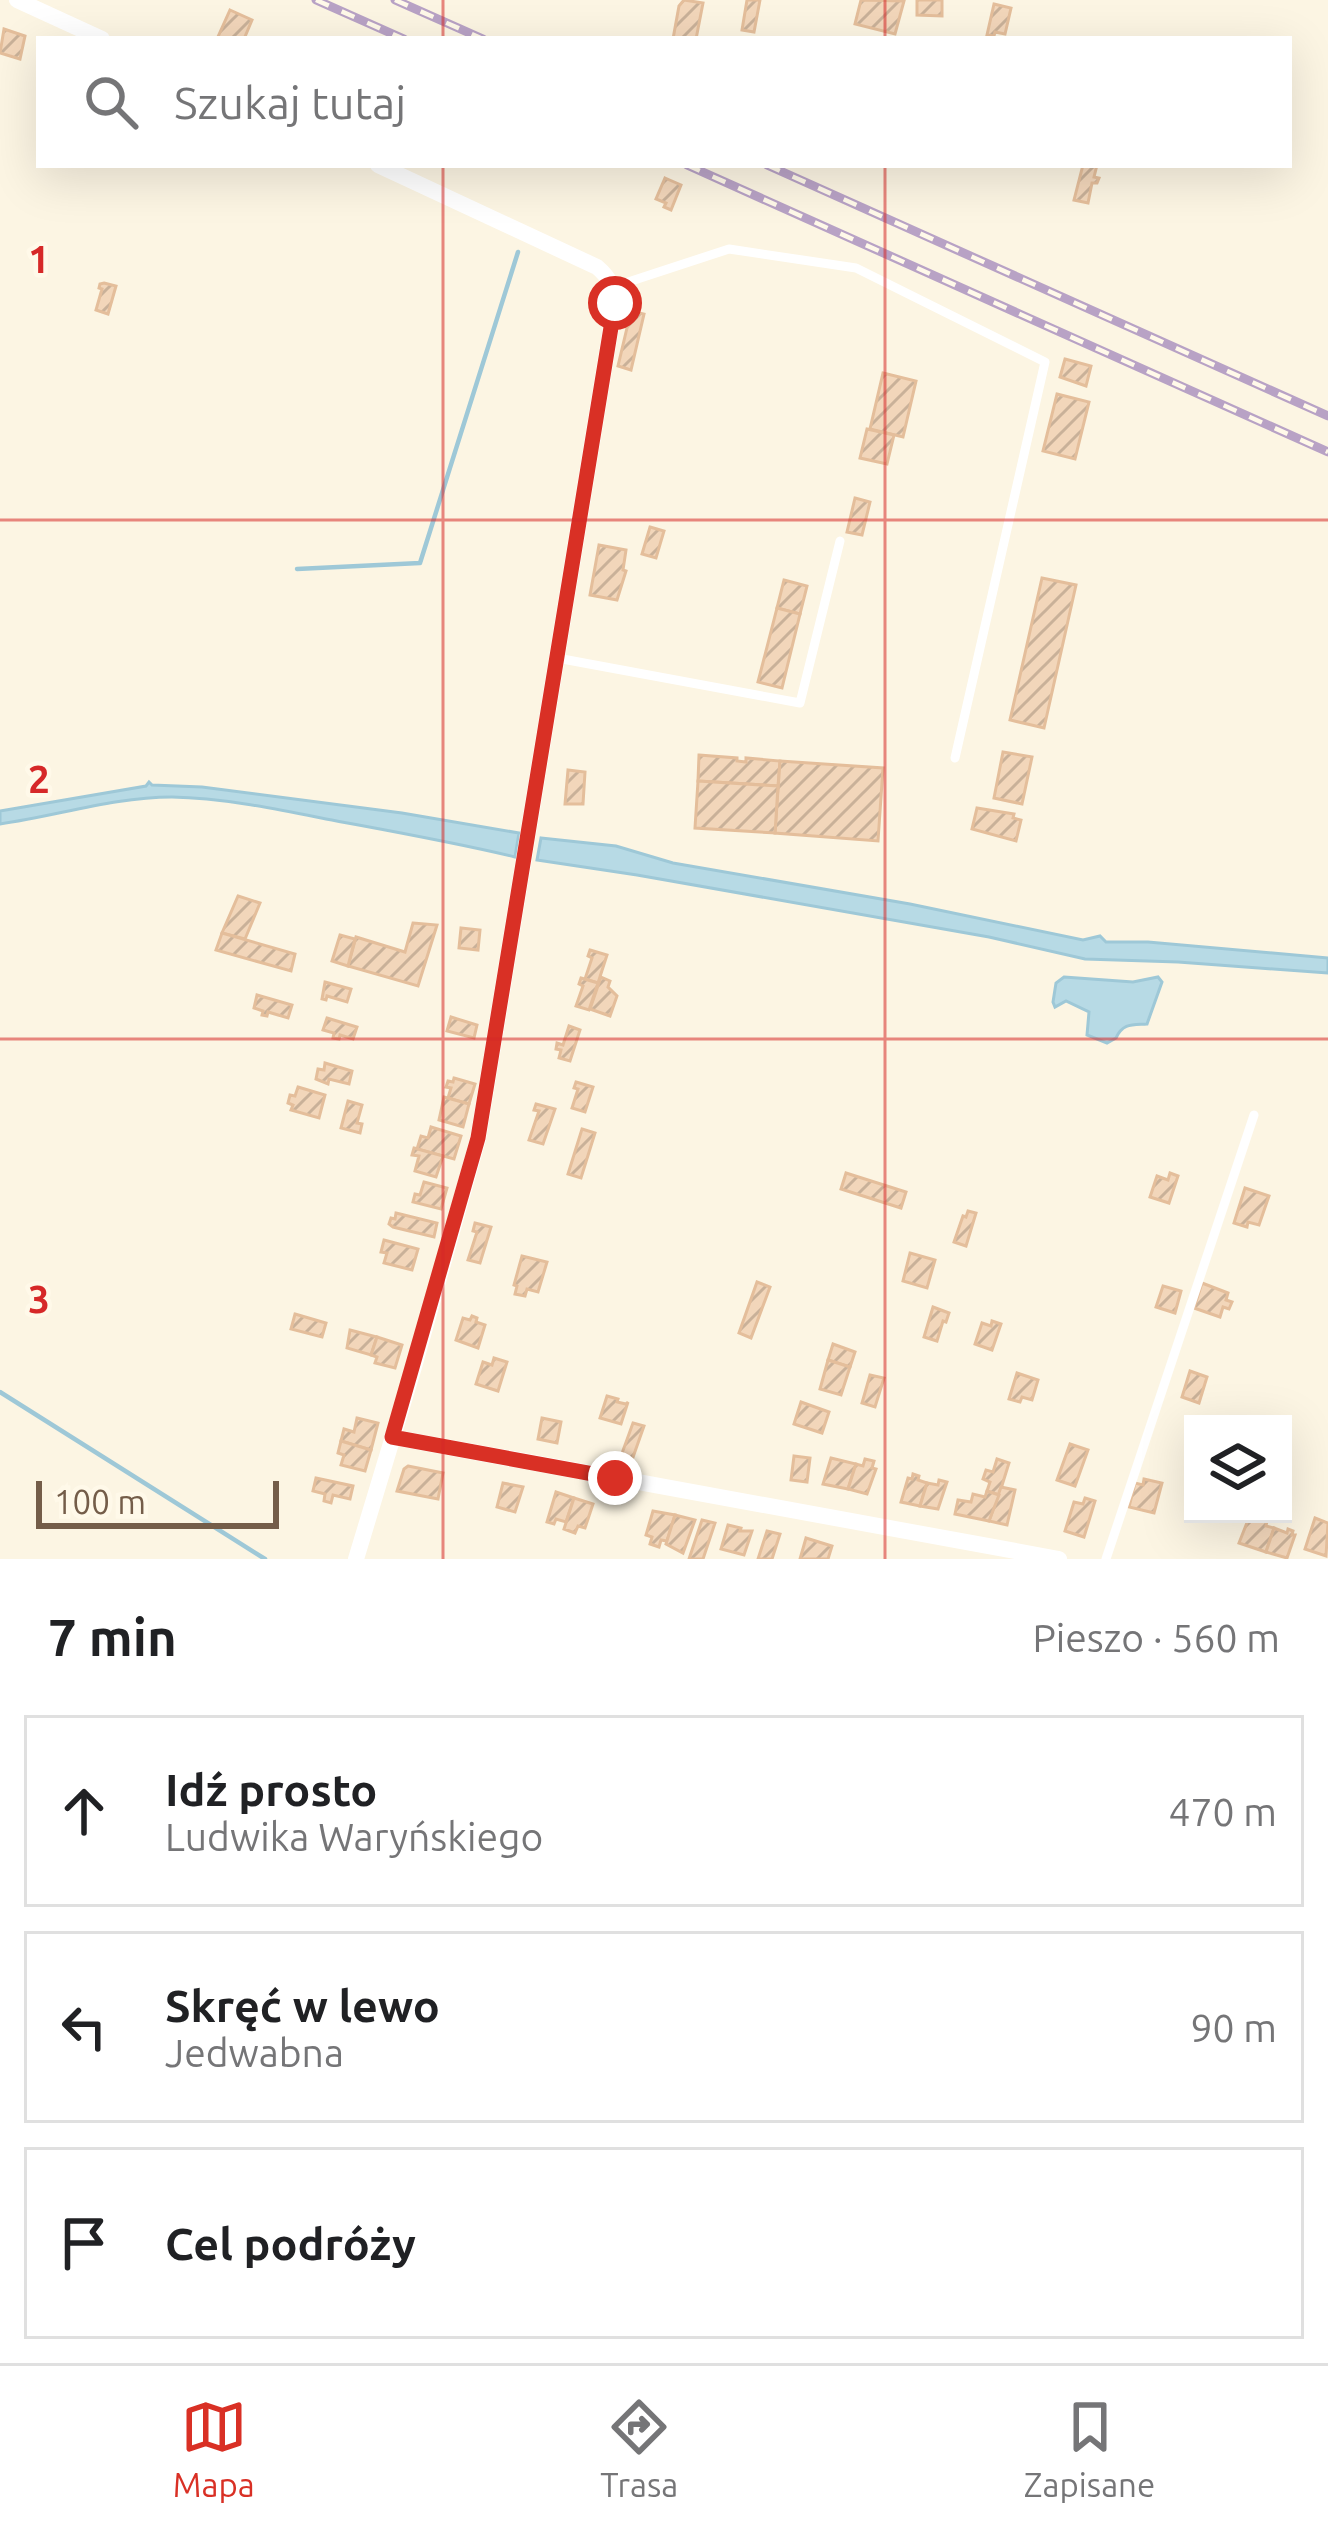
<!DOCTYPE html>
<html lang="pl">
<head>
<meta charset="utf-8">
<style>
  body { margin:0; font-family:Ubuntu,sans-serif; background:#f6f6f6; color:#202124 }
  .controls { position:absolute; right:36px; bottom:36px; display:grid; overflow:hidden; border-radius:0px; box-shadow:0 12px 48px #0002 }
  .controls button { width:108px; height:108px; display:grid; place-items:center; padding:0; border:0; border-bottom:3px solid #e0e0e0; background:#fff; color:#202124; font:60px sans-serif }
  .scale { position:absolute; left:36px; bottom:30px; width:243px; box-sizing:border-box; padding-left:12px; border:6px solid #745d49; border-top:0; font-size:33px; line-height:42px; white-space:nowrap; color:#745d49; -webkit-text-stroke:9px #fff9e9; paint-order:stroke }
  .stop { position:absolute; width:36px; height:36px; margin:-27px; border:9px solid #d93025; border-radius:50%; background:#fff }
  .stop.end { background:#d93025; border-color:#fff; box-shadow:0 3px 12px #0008 }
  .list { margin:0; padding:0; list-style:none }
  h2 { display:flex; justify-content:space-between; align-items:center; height:156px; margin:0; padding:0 48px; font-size:51px }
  h2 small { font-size:39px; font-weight:400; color:#757577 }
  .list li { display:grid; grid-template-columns:78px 1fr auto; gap:36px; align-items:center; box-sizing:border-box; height:192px; margin:0 24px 24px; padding:0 24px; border:3px solid #e0e0e0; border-radius:0px }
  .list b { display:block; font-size:45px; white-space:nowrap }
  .list p { margin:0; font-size:39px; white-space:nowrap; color:#757577 }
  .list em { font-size:39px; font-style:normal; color:#757577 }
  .icon { flex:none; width:66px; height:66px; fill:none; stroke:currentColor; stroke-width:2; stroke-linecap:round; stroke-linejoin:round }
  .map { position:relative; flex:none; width:1328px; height:1559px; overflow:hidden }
  .search { position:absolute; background:#fff; box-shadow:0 12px 48px #0002; left:36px; right:36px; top:36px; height:132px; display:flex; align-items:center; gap:30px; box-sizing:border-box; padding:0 42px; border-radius:0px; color:#757577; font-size:45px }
  .sheet { height:804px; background:#fff }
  nav { display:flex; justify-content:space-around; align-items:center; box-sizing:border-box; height:168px; border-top:3px solid #e0e0e0; background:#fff; font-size:33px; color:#757577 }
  nav a { display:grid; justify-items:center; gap:6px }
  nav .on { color:#d93025 }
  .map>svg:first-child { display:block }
  .water { fill:#b7dae5; stroke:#9ec8d7; stroke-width:3 }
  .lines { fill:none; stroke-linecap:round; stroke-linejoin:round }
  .stream { stroke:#9ec8d7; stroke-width:4.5 }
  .building { fill:url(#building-hatch); stroke:#e4be9b; stroke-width:3 }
  .service { stroke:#fff; stroke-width:9 }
  .minor { stroke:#fff; stroke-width:16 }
  .rail-casing { stroke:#b8a2c5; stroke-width:9 }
  .rail { stroke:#fff9e9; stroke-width:4.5; stroke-dasharray:14; stroke-linecap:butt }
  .route { stroke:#d93025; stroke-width:15 }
  .grid { fill:none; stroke:#d62828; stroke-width:3; stroke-opacity:0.55 }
  .grid-label { font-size:39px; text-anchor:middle; font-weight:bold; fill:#d62828; stroke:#fff9e9; stroke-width:9; stroke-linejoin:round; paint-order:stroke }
</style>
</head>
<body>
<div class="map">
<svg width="1328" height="1559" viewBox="0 0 1328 1559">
  <defs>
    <pattern id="building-hatch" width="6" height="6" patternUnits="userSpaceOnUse" patternTransform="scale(3)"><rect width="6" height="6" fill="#f2d6ba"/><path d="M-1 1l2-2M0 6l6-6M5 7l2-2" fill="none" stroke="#c9b199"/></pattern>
  </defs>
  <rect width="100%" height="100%" fill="#fcf5e3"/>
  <g class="water">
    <path d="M149,782L152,785L202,787L402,813L519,833L515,857C453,842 390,831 326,819C276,809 224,798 172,797C114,797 57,816 0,824V811L146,786Z"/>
    <path d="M541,838L616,846L673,863L910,904L1083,940L1100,936L1106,942H1148L1328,958V973L1178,962L1085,959L989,937L637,875L537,860Z"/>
    <path d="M1064,977L1133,982L1158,977L1162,982L1147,1024C1132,1025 1123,1023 1116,1038L1107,1043L1087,1035L1089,1012L1066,1001L1055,1007L1053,1002L1056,983Z"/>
  </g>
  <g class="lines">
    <g class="stream">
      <path d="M297,569L420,563L518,252"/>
      <path d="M0,1392L265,1559"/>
    </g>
  </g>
  <g class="building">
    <path d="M684,0L703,3L696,39H673L679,6Z"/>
    <path d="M747,0H760L754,32L742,30Z"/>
    <path d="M861,0L904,1L895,34L855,24Z"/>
    <path d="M917,0H942V16L917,15Z"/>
    <path d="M994,4L1011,8L1005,34L995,32L994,36L987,35Z"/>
    <path d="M230,10L252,20L244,39H217Z"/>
    <path d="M4,29L25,36L20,59L0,53Z"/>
    <path d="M1083,165H1097L1094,177L1099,178L1097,183H1092L1088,203L1074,200Z"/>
    <path d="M665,178L681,185L671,210L664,207L666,203L656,199Z"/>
    <path d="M104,283L116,286L108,314L96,310L102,289L99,288L100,284Z"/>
    <path d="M631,311L644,314L631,370L618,366Z"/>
    <path d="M1065,359L1091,366L1086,386L1060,377Z"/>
    <path d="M883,373L916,381L903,437L870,429Z"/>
    <path d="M1057,394L1089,402L1075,459L1043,451Z"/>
    <path d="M867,429L894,435L887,464L860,458Z"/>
    <path d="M855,498L870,502L862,535L847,532Z"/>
    <path d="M650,527L664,531L656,558L642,554Z"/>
    <path d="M599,545L626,550L623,570L626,571L617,600L590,595Z"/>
    <path d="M1042,578L1076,585L1044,728L1010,720Z"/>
    <path d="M784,580L807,586L800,614L777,608Z"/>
    <path d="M777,608L800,614L782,688L758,682Z"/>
    <path d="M1003,752L1032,757L1022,804L994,798Z"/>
    <path d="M699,755L737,758V761L746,762V758L780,761L778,786L698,781Z"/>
    <path d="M780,761L883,768L878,841L775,833Z"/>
    <path d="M568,770L585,772L583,804H565Z"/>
    <path d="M698,781L778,786L775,833L695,828Z"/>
    <path d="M977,808L1014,814L1013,818L1021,820L1016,841L972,829Z"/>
    <path d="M238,896L260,903L245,939L222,933Z"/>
    <path d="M413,923L437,925L418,986L348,966L356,937L405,952Z"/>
    <path d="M461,928L480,930L478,950L459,948Z"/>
    <path d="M222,933L295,954L291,971L216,950Z"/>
    <path d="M340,935L355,939L348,966L332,961Z"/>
    <path d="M590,950L607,955L598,983L585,979L592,958L588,956Z"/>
    <path d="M601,977L610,981L608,987L617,996L610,1016L590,1009Z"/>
    <path d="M581,978L598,983L589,1010L576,1006L583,986L579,984Z"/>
    <path d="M325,982L351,989L347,1002L327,996L326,1000L322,999Z"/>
    <path d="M257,995L292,1005L288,1018L268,1012L267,1016L262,1015L263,1011L254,1008Z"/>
    <path d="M451,1017L477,1025L474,1038L447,1031Z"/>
    <path d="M327,1018L357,1027L353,1039L340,1035L339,1039L333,1038L334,1033L323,1030Z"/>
    <path d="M569,1026L580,1030L570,1061L559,1058L561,1050L556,1049L557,1043L563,1045Z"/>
    <path d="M325,1063L352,1071L349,1084L329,1079L328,1084L316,1079L318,1069L324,1070Z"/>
    <path d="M454,1078L475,1084L469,1104L448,1098L451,1088L446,1087L448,1081L453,1082Z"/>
    <path d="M576,1082L593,1087L585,1112L572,1108L578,1089L574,1088Z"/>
    <path d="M298,1087L325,1095L319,1118L291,1110L293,1105L288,1103L290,1095L295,1096Z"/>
    <path d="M444,1097L469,1104L463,1127L439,1120Z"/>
    <path d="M348,1101L362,1105L357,1123L362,1124L360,1133L341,1128Z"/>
    <path d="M536,1104L555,1109L543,1144L529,1140L539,1111L534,1110Z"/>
    <path d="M431,1127L461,1136L454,1159L417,1149L421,1136L428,1138Z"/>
    <path d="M582,1129L595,1133L581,1178L568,1174Z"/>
    <path d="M414,1148L443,1156L436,1177L415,1171L419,1156L412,1155Z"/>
    <path d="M846,1173L906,1192L901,1208L841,1189Z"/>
    <path d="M1170,1173L1178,1176L1169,1203L1150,1197L1157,1176L1168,1180Z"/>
    <path d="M424,1182L447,1188L441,1209L413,1202L415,1194L420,1195Z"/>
    <path d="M1245,1188L1269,1196L1259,1225L1248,1222L1247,1227L1234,1223Z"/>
    <path d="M968,1211L976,1213L966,1246L954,1242L963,1216L966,1217Z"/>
    <path d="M396,1213L437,1223L434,1237L393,1227L389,1224L391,1218L395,1219Z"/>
    <path d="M475,1223L491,1227L480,1263L468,1260L477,1232L473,1231Z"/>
    <path d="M384,1240L418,1249L412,1270L384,1263L387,1253L381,1252Z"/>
    <path d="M910,1253L935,1260L927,1288L903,1281Z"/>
    <path d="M522,1256L547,1262L538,1292L527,1289L525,1296L515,1294L517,1286L514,1285Z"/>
    <path d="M757,1282L770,1287L751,1338L739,1333Z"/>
    <path d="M1202,1283L1228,1293L1226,1300L1232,1302L1229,1309L1223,1307L1220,1317L1194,1308Z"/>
    <path d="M1163,1286L1181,1291L1175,1313L1156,1307Z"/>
    <path d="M933,1307L949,1313L946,1322L943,1321L937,1341L924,1337Z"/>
    <path d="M295,1314L326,1323L322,1337L291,1329Z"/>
    <path d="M472,1316L477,1318L476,1322L485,1325L478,1348L456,1340L463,1318L470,1320Z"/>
    <path d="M992,1321L1001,1324L992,1350L975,1344L982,1323L991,1326Z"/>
    <path d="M350,1330L377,1337L371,1355L347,1348Z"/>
    <path d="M377,1337L402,1345L395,1368L375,1363L377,1357L371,1355Z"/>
    <path d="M833,1344L855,1352L850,1367L828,1360Z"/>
    <path d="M494,1358L507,1362L498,1391L476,1384L483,1362L492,1365Z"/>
    <path d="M828,1360L850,1367L841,1395L820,1389Z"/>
    <path d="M1190,1371L1207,1377L1199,1403L1182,1397Z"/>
    <path d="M1017,1373L1038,1380L1032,1400L1022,1397L1020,1402L1009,1399Z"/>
    <path d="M870,1375L884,1378L875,1407L862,1403Z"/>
    <path d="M607,1396L618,1399L617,1402L626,1404L628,1402L621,1424L600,1418Z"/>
    <path d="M801,1402L829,1412L822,1433L794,1424Z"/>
    <path d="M357,1418L378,1423L371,1450L341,1441L344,1429L354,1432Z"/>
    <path d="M542,1418L561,1422L557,1443L538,1439Z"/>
    <path d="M633,1423L644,1426L632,1460L621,1456Z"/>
    <path d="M341,1441L371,1450L365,1471L341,1465L344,1455L338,1453Z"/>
    <path d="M1070,1444L1088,1450L1075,1486L1057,1480Z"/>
    <path d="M794,1456L810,1458L807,1482L791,1480Z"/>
    <path d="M831,1458L856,1464L848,1489L823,1484Z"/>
    <path d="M865,1459L874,1461L872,1468L876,1469L867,1494L848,1489L856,1464L863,1466Z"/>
    <path d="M997,1459L1009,1463L999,1495L987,1491L990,1482L983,1479L986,1470L993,1472Z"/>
    <path d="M408,1466L443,1473L438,1499L397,1491L404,1469Z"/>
    <path d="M913,1474L919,1476L918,1480L927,1483L920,1506L901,1502L908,1478L912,1479Z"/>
    <path d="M316,1478L353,1486L350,1499L333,1495L331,1503L324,1501L325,1494L313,1491Z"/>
    <path d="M1144,1479L1162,1483L1154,1513L1129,1507L1135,1483L1143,1485Z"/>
    <path d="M939,1480L947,1482L938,1509L920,1506L927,1483L938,1485Z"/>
    <path d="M503,1483L523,1487L515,1512L497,1507Z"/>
    <path d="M1001,1487L1015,1490L1007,1525L989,1521Z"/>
    <path d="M987,1491L999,1495L989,1521L955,1514L958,1500L971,1502L973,1494L985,1497Z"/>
    <path d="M556,1492L574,1498L566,1522L556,1519L554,1524L547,1522Z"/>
    <path d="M574,1498L593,1504L585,1528L578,1526L575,1533L564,1529Z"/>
    <path d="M1085,1498L1095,1501L1084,1537L1065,1531L1074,1502L1083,1504Z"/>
    <path d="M653,1511L675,1515L667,1541L661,1540L659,1547L650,1544L652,1537L646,1535Z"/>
    <path d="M675,1515L695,1520L683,1553L666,1544Z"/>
    <path d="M1250,1515L1267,1521L1266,1526L1274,1528L1266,1552L1239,1543Z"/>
    <path d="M1315,1518L1328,1523L1326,1556L1305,1549Z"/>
    <path d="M702,1520L715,1523L703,1559H689Z"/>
    <path d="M728,1525L741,1528L740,1531H752L744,1555L721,1549Z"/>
    <path d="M1274,1528L1287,1533L1288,1529L1293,1531L1292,1535H1295L1287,1558L1266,1552Z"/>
    <path d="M767,1531L780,1534L772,1559H758Z"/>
    <path d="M806,1538L832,1546L828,1559H800Z"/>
  </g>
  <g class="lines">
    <g class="service">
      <path d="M613,287L729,249L856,268L1045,362L955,758"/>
      <path d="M557,658L800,703L840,541"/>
      <path d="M1106,1559L1254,1115"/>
    </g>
    <g class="minor">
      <path d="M17,0L102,39"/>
      <path d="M392,1437L1059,1559"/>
      <path d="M356,1559L414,1367L478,1139L615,303C613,286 610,278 597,267L378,165"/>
    </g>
    <defs>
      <g id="rail">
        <path d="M316,0L404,39"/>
        <path d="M395,0L483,39"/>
        <path d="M687,165L1328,452"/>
        <path d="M767,165L1328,416"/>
      </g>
    </defs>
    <use href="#rail" class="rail-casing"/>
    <use href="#rail" class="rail"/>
  </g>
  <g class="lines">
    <path class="route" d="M615,303L478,1138L392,1437L615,1478"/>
  </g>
  <path class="grid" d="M443,0V39M885,0V39M443,165V1559M885,165V1559M0,520H1328M0,1039H1328"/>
  <g class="grid-label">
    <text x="39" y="273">1</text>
    <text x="39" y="793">2</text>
    <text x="39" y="1313">3</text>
  </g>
</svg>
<div class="controls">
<button><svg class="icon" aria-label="layers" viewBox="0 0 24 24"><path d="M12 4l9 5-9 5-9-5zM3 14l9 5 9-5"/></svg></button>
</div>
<div class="scale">100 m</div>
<div class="stop" style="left:615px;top:303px"></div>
<div class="stop end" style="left:615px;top:1478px"></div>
<div class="search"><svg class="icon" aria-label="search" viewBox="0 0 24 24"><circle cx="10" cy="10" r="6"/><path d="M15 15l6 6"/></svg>Szukaj tutaj</div>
</div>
<section class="sheet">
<h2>7 min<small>Pieszo · 560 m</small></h2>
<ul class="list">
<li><svg class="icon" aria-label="ahead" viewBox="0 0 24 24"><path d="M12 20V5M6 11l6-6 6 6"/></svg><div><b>Idź prosto</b><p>Ludwika Waryńskiego</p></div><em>470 m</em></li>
<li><svg class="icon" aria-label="left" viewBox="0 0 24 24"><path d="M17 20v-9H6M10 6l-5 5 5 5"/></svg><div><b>Skręć w lewo</b><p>Jedwabna</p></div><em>90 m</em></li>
<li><svg class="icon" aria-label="arrive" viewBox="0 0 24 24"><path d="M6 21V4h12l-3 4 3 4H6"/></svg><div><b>Cel podróży</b></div></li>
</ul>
</section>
<nav>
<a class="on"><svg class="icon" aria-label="map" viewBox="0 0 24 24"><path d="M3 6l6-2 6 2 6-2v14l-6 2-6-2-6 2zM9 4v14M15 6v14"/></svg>Mapa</a>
<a><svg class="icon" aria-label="directions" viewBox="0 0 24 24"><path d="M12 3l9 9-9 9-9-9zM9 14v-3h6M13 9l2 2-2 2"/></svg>Trasa</a>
<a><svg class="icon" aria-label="saved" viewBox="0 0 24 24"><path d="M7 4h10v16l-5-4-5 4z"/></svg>Zapisane</a>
</nav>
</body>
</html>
